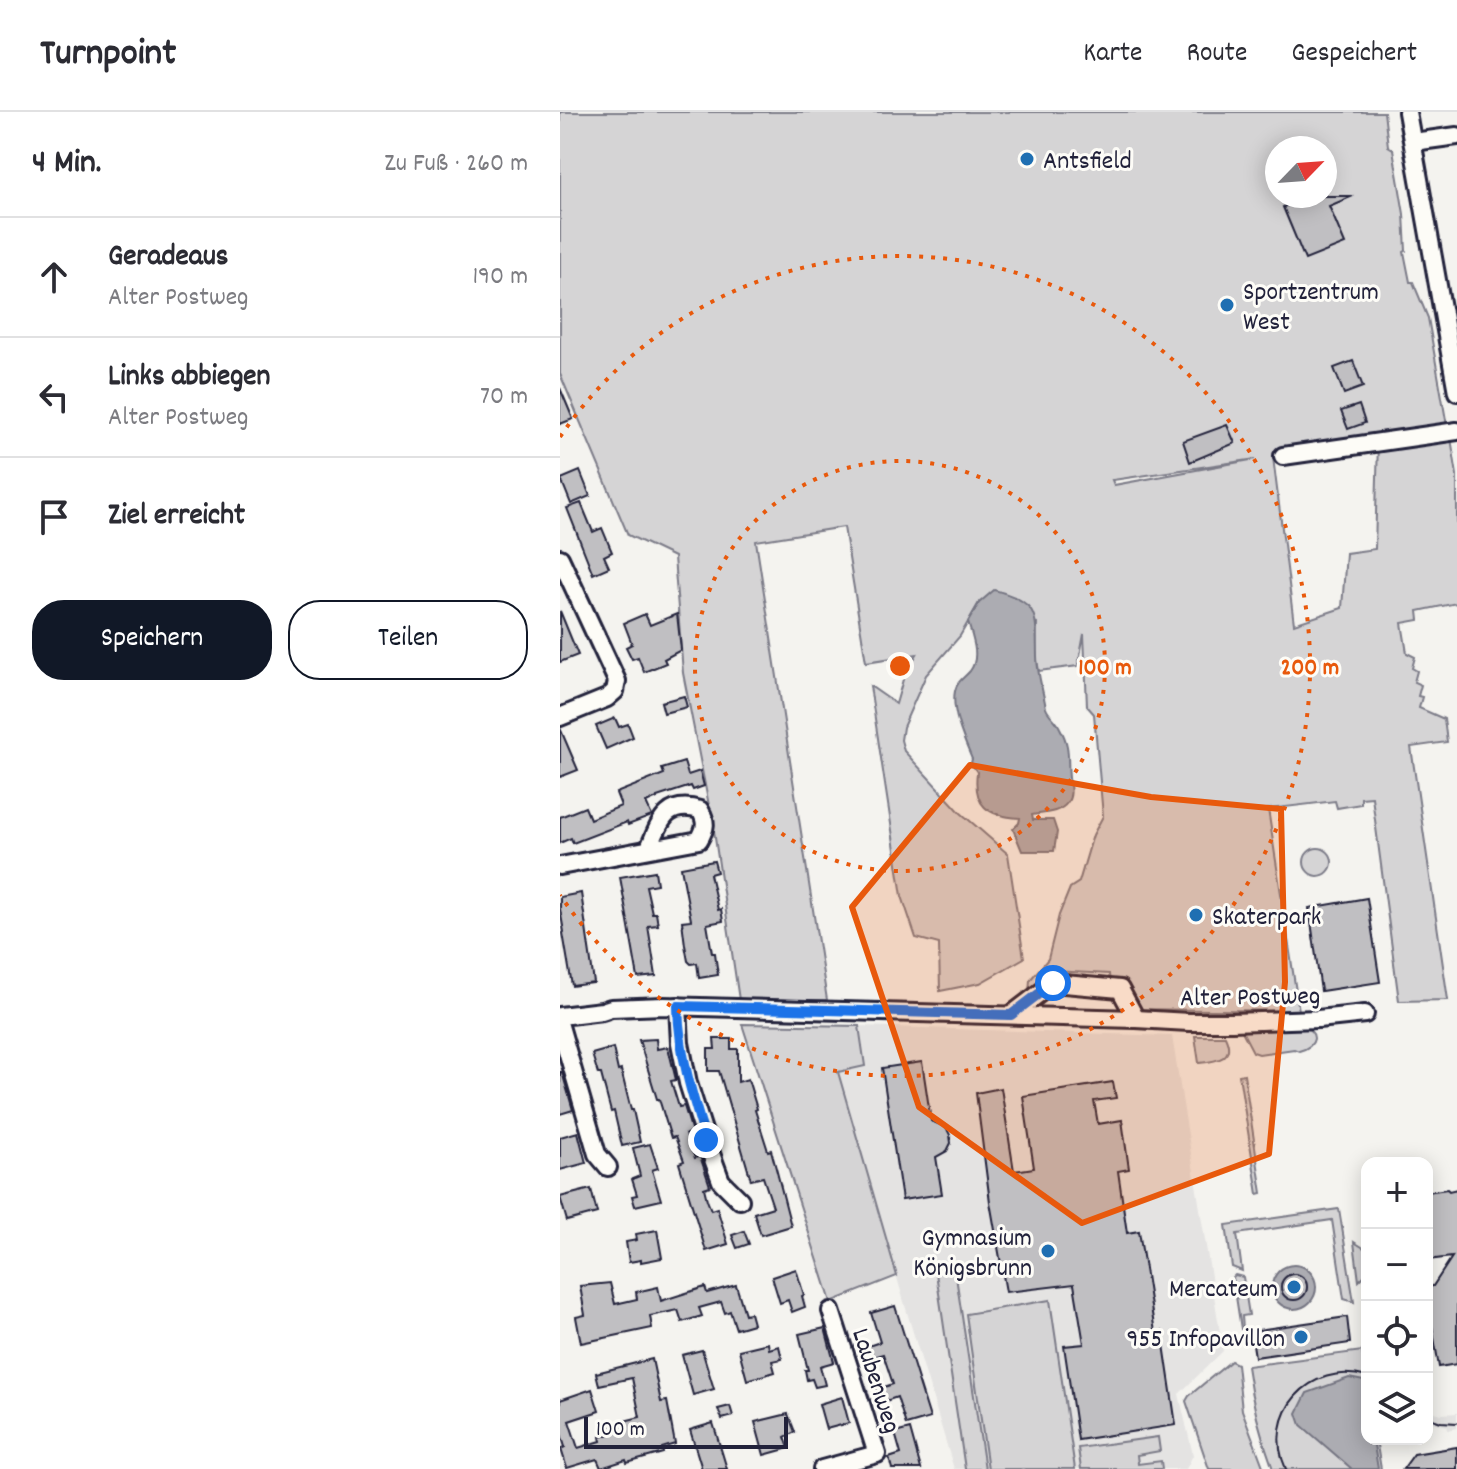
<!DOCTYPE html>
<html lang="de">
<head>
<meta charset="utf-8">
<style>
  body { margin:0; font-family:Dekko,sans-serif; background:#f7f7f7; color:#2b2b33 }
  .controls { position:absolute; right:24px; bottom:24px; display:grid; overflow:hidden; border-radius:16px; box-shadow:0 4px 20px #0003 }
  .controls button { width:72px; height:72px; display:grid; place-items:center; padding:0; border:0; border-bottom:2px solid #e1e1e2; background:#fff; color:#2b2b33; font:40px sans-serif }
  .compass { position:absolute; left:705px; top:24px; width:72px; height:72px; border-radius:50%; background:#fff; box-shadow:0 4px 20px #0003; rotate:65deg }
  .scale { position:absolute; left:24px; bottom:20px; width:204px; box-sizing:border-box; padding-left:8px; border:4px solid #22223b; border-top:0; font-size:22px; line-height:28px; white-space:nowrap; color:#22223b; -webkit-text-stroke:6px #fdfcf7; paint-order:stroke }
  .stop { position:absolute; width:24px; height:24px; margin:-18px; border:6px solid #1a73e8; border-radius:50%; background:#fff }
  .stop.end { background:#1a73e8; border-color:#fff; box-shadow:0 2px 8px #0008 }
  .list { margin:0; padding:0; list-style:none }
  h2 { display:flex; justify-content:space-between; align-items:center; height:104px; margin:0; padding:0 32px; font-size:34px }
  h2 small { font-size:26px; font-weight:400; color:#7c7c81 }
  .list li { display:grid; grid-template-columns:52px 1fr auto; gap:24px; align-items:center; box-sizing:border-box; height:120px; padding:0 32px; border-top:2px solid #e1e1e2 }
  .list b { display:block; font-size:30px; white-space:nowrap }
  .list p { margin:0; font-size:26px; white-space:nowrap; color:#7c7c81 }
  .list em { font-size:26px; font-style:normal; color:#7c7c81 }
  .actions { display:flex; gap:16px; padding:24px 32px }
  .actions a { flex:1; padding:18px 0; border:2px solid #111827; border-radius:32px; text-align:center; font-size:28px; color:#111827 }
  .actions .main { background:#111827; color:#fff }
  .icon { flex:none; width:44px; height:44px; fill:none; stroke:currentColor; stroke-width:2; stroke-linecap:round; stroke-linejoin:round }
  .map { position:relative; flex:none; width:897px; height:1357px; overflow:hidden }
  header { display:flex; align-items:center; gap:48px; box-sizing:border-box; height:112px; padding:0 40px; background:#fff; border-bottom:2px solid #e1e1e2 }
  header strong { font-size:38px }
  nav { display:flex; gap:44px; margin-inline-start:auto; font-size:28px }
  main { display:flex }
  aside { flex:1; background:#fff }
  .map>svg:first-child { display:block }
  .built { fill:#e4e3e2 }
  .green { fill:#d5d4d5; stroke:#7c7b88; stroke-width:2; fill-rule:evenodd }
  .water { fill:#acacb2; stroke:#757582; stroke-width:2 }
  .building { fill:#c0bfc2; stroke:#22223b; stroke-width:2 }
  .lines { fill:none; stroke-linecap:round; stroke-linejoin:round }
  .minor-casing { stroke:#22223b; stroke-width:22 }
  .minor { stroke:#fdfcf7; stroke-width:16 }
  .tram { stroke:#22223b; stroke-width:2 }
  .route { stroke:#1a73e8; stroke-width:10 }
  .marked { fill:#e8590c; fill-opacity:0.2; stroke:#e8590c; stroke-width:6; stroke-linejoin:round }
  .ring { fill:none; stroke:#e8590c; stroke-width:4; stroke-dasharray:4 8 }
  .poi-dot { fill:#1f6fb2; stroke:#fdfcf7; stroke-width:3 }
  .labels { text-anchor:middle; stroke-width:6; stroke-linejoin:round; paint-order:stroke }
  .poi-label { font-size:26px; fill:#22223b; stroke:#fdfcf7; text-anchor:start }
  .street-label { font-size:26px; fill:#22223b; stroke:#fdfcf7 }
  .centre { fill:#e8590c; stroke:#fdfcf7; stroke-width:4 }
  .ring-label { font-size:24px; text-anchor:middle; font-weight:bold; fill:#e8590c; stroke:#fdfcf7; stroke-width:6; stroke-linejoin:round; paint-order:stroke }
</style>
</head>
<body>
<header>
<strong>Turnpoint</strong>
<nav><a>Karte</a><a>Route</a><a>Gespeichert</a></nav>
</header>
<main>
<aside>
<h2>4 Min.<small>Zu Fuß · 260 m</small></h2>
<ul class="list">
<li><svg class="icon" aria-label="ahead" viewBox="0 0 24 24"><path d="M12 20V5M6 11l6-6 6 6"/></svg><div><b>Geradeaus</b><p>Alter Postweg</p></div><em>190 m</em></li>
<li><svg class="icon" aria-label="left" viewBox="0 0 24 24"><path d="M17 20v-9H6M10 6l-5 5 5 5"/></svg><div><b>Links abbiegen</b><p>Alter Postweg</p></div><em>70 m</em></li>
<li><svg class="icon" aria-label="arrive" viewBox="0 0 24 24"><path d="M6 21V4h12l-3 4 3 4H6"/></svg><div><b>Ziel erreicht</b></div></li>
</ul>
<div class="actions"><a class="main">Speichern</a><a>Teilen</a></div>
</aside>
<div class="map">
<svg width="897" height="1357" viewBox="0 0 897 1357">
  <rect width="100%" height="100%" fill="#f4f3ef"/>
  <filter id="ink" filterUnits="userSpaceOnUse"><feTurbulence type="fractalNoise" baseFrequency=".0125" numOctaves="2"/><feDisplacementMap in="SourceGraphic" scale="16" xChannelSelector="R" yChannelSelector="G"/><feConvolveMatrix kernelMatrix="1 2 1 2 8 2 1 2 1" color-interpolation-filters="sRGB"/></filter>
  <g filter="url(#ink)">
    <g class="built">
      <path d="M299,914L612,924L663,1239L619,1282L633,1343L626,1357H394L344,1190L278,959L305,954Z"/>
      <path d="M867,1298L882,1302L897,1301V1316L888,1318L887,1314L867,1309Z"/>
    </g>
    <g class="green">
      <path d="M0,0H824L828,34L833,37L844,102L846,139L844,140L850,170H853L868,206L887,314L890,320L897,363V491L858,499L859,508L842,511L847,541L855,545L852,556L857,559L854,570L861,573L858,584L862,585L859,596L884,607L887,630L851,635L888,888L839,889L812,685L801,686V692L777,696L775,689L708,697L739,899L561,897L559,870L550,874L549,862L493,859V871L469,880L470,868L488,847L499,803L510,776L519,770L533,723L543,704L534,602L527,594L524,522L518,554L479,559L476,543L477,511L419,491L400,524L366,563L343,615L341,628L344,639L401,701L448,742L464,846L420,871L380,879L379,832L356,826L342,784L310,574L336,592L344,564L357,542L306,550L284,415L196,429L267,888H179L154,719L123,561L114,445L68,423L0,262ZM717,36H765V84H717ZM818,330L815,437L786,441L782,496L734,512L713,345ZM696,347L554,373L552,368H553Z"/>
      <circle cx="758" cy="750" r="14"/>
      <path d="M182,912L299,914L305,954L278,960L337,1164L271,1190Z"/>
      <path d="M741,913C760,921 757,934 739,939L734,937L699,942L693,940L682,919L689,916Z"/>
      <path d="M635,924H665C676,947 657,949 639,951Z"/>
      <path d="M684,962L702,1081L698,1082L679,963Z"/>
      <path d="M779,1097L794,1190L784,1187L772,1108L677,1122L682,1159L672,1155L666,1113Z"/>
      <path d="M794,1130L807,1138V1161L799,1169Z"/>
      <path d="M395,1158L425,1357H405L376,1161Z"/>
      <path d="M675,1163L683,1165L689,1203L682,1204L683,1217H681L673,1165Z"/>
      <path d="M490,1188L515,1357H428L406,1202Z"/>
      <path d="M802,1239L807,1267V1327H816L821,1357H713C700,1322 692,1292 687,1254Z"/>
      <path d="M671,1249L677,1252L682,1298L704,1357H649L626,1289L629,1284Z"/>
      <path d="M598,1325L600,1339L577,1343L578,1352L601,1349L602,1357H521L518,1336Z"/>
    </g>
    <g class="water">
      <path d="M434,478C480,490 476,503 477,544C477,562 483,578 486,596C489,604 496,607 500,616C511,636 507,645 509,666C510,674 513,683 507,691C500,701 483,701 472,703L473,708H493L497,720L494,739H462L453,717L459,711L460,706C427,704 413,694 417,660L411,651L412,647C404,628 391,599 395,579C397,569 404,566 410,559C421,545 412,525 408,510L419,491Z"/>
      <circle cx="734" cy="1175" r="22"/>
      <path d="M789,1266L804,1269L807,1285V1327H813L818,1357H792L741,1313L737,1301L747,1281Z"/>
    </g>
    <g class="building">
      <path d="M737,84H793L769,94L785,132L745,148L723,95L739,89Z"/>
      <path d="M793,249L803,275L784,282L774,256Z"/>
      <path d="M0,276L13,307L0,312Z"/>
      <path d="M799,293L805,311L788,317L781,299Z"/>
      <path d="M667,313L675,331L630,350L623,329Z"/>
      <path d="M20,359L30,384L11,392L1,367Z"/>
      <path d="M21,391L33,420L42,416L52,440L44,444L49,455L33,462L7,396Z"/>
      <path d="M0,499L18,543L0,550Z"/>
      <path d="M85,502L90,513L117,502L121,538L104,547L106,551L84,560L78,545L72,547L66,535L72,532L64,511Z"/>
      <path d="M124,584L127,595L104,601L101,590Z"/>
      <path d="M55,606L59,615L68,612L73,625L46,637L36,614Z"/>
      <path d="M0,616L18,658L0,665Z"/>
      <path d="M124,650L128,663L140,659L144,674L133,678L131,674L97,685V686L86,691L92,704L68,713L67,710L13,731L11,726L0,731V705L25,695L30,707L61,694L56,681L104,662L102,657Z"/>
      <path d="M154,749L157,760L150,762L158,798L161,797L163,809L147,812L152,841H155L158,863L139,866L137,851L131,852L128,849L125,833L122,809L131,808L121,755Z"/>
      <path d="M95,759L97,772L86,774L92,801H96L98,813L88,814L96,864L78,866L60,765Z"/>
      <path d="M21,781L34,871L12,874L3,821L4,820L0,797V785Z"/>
      <path d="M807,786L820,870L761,879L749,796Z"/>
      <path d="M96,927L97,937L108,935L116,968L111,969L119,995L124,994L132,1020L126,1022L135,1046L140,1044L150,1074L144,1076L147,1088L151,1098L157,1096L168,1132L146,1139L119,1051L124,1049L115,1025L111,1026L99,987H97L79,928Z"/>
      <path d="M154,927H171V937H178V970L188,967L197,997L195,998L208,1039L211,1038L217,1060L231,1114L201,1123L194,1101L213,1095L203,1065L191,1068L159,959H148V937H155Z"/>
      <path d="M53,936L58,959L61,958L71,998H73L80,1030L62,1034L54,999L51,1000L41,962H38L32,942Z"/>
      <path d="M362,950L371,1009L386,1015L390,1023L391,1031L387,1039L376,1045L382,1082L342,1088L322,956Z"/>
      <path d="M0,960H2L13,998L0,1002Z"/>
      <path d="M553,970L556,986L534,989L538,1012L562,1008L569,1057L558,1059L567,1121L579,1119L595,1220L602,1219L616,1313L518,1328L504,1234L524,1232L514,1172L446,1180L430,1090L416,981L441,976L454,1059L474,1056L463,984Z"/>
      <path d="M18,1020L26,1051L0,1058V1025Z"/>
      <path d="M90,1032L98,1056L92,1058L101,1088L75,1094L72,1084L77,1083L72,1067L80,1064L73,1036Z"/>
      <path d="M31,1077L37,1101L7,1109L0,1085Z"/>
      <path d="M887,1077L889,1079L897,1077V1252L879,1255L872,1214L867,1210V1175L873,1174L892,1145L867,1148V1080Z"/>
      <path d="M97,1118L102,1146L81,1150V1148L69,1150L66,1130L77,1128L76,1122Z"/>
      <path d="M184,1119L189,1132L177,1136L172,1123Z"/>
      <path d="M236,1157L244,1183L242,1184L245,1195L232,1200L228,1188L220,1191L212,1165Z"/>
      <circle cx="734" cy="1175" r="13"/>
      <path d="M50,1171L55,1192L77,1187L76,1180L98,1175L101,1189L145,1175L147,1181L176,1173L185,1202L190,1201L193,1212L176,1217L170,1199L165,1201L161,1190L139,1196L142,1204L122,1210L118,1198L90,1204L92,1216L21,1231L16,1205L25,1203L20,1174Z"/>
      <path d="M335,1194L370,1306L346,1313L337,1285L320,1291L315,1278L333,1272L323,1242L306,1247L302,1236L320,1230L311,1201Z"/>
      <path d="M787,1205L790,1231L695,1245L691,1219Z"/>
      <path d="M265,1216L274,1250L260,1254L265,1273L255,1275L252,1267L247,1268L245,1258H248L239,1222Z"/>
      <path d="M208,1231L209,1237L219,1234L222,1247L212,1249L215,1260L187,1268L179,1238Z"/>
      <path d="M142,1238L154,1277L133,1283L122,1243Z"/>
      <path d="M92,1247L101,1290L107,1289L115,1332L102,1336L103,1341L67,1351L66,1348L41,1356L37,1347L7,1356L1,1337L5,1335L0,1319V1288L32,1277L39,1299L9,1309L18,1336L41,1329L40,1325L54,1321L52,1312L80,1305L72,1266L39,1273L36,1261Z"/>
      <path d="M282,1285L289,1311L266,1317L259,1292Z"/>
      <path d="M170,1294L173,1304L162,1307L158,1297Z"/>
      <path d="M228,1302L235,1320L225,1325L229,1336L204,1343L195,1310Z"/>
      <path d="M153,1311L157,1324L167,1357H142L130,1318Z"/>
      <path d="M350,1317L361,1357H332L329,1346L341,1342L335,1321Z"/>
      <path d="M897,1335V1357H843L854,1342Z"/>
    </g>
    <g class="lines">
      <defs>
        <g id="minor">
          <path d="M847,0L897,280"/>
          <path d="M853,30L897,24"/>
          <path d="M723,344L897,319"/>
          <path d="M0,446L57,569L55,579L47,586L0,605"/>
          <path d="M0,754L139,728C146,716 147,710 140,698C106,688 100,710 89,736"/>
          <path d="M118,894L120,931L128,971L146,1028L161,1069L180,1088"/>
          <path d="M451,903L493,871L560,877L576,907"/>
          <path d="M0,904L42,899L51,896L104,894L576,907L629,910H672L758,907L805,902"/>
          <path d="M0,914L37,1042L48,1055"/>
          <path d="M262,1357L317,1342L271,1199"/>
        </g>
      </defs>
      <use href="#minor" class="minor-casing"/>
      <use href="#minor" class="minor"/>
      <g class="tram">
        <path d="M867,1305L881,1310L897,1311"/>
        <path d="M726,1357C701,1302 750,1248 807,1265"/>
      </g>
    </g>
  </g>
  <g class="lines" filter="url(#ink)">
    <path class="route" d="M146,1028C132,984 119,941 118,894L451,903L493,871"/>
  </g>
  <path class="marked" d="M410,653L591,685L721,697L725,870L709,1042L522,1111L359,995L292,795Z"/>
  <g class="ring">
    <circle cx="340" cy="554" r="205"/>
    <path d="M0 325A410 410 0 1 1 0 783"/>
  </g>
  <g class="poi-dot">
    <circle cx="467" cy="47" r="8"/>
    <circle cx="667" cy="193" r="8"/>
    <circle cx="636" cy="803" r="8"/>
    <circle cx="488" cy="1139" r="8"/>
    <circle cx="734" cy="1175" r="8"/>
    <circle cx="741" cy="1225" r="8"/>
  </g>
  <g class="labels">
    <g class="poi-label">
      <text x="483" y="56">Antsfield</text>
      <text x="683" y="187">Sportzentrum<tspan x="683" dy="30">West</tspan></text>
      <text x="652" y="812">Skaterpark</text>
      <text x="472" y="1133" text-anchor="end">Gymnasium<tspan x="472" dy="30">Königsbrunn</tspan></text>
      <text x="718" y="1184" text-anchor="end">Mercateum</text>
      <text x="725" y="1234" text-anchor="end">955 Infopavillon</text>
    </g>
    <g class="street-label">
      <text transform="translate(690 883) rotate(-1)" y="9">Alter Postweg</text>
      <text transform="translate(318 1268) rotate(72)" y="9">Laubenweg</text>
    </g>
  </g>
  <circle cx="340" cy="554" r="12" class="centre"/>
  <g class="ring-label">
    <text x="545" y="562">100 m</text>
    <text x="750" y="562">200 m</text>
  </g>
</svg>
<div class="controls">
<button>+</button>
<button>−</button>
<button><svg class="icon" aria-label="locate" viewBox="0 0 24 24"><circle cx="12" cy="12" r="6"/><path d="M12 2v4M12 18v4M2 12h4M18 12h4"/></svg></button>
<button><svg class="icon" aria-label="layers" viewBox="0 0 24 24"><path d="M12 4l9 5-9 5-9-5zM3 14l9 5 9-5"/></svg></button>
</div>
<svg class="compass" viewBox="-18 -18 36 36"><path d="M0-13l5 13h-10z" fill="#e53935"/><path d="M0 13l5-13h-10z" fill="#7c7c81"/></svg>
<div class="scale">100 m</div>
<div class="stop" style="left:493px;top:871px"></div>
<div class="stop end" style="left:146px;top:1028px"></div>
</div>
</main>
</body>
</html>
